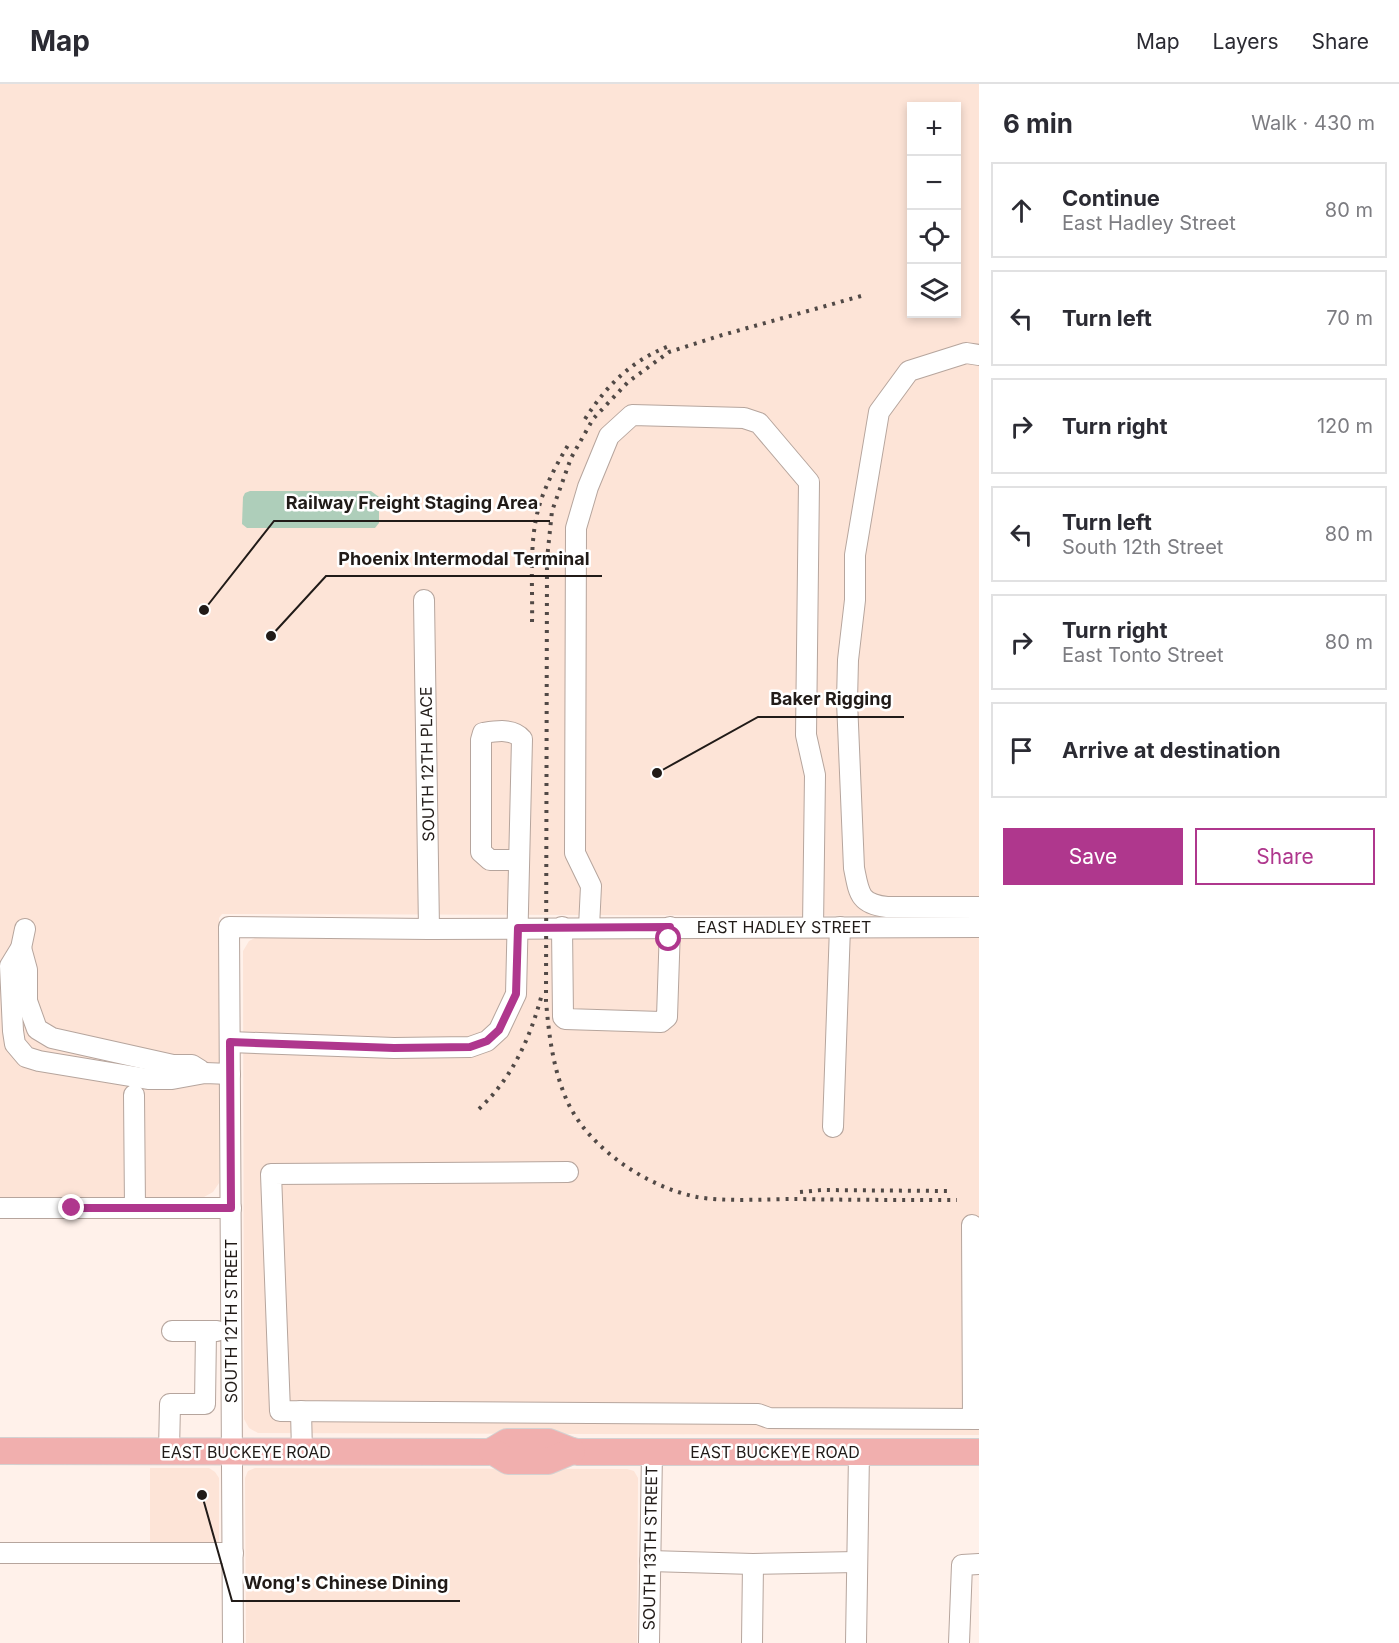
<!DOCTYPE html>
<html lang="en">
<head>
<meta charset="utf-8">
<style>
  body { margin:0; font-family:Inter,sans-serif; background:#f2f2f3; color:#2b2b33 }
  .controls { position:absolute; right:18px; top:18px; display:grid; overflow:hidden; border-radius:0px; box-shadow:0 3px 9px #0003 }
  .controls button { width:54px; height:54px; display:grid; place-items:center; padding:0; border:0; border-bottom:2px solid #e1e1e2; background:#fff; color:#2b2b33; font:30px sans-serif }
  .stop { position:absolute; width:18px; height:18px; margin:-14px; border:4px solid #af378d; border-radius:50%; background:#fff }
  .stop.end { background:#af378d; border-color:#fff; box-shadow:0 2px 6px #0008 }
  .list { margin:0; padding:0; list-style:none }
  h2 { display:flex; justify-content:space-between; align-items:center; height:78px; margin:0; padding:0 24px; font-size:26px }
  h2 small { font-size:20px; font-weight:400; color:#7c7c81 }
  .list li { display:grid; grid-template-columns:39px 1fr auto; gap:18px; align-items:center; box-sizing:border-box; height:96px; margin:0 12px 12px; padding:0 12px; border:2px solid #e1e1e2; border-radius:0px }
  .list b { display:block; font-size:22px; white-space:nowrap }
  .list p { margin:0; font-size:20px; white-space:nowrap; color:#7c7c81 }
  .list em { font-size:20px; font-style:normal; color:#7c7c81 }
  .actions { display:flex; gap:12px; padding:18px 24px }
  .actions a { flex:1; padding:14px 0; border:2px solid #af378d; border-radius:0px; text-align:center; font-size:21px; color:#af378d }
  .actions .main { background:#af378d; color:#fff }
  .icon { flex:none; width:33px; height:33px; fill:none; stroke:currentColor; stroke-width:2; stroke-linecap:round; stroke-linejoin:round }
  .map { position:relative; flex:none; width:979px; height:1559px; overflow:hidden }
  header { display:flex; align-items:center; gap:36px; box-sizing:border-box; height:84px; padding:0 30px; background:#fff; border-bottom:2px solid #e1e1e2 }
  header strong { font-size:28px }
  nav { display:flex; gap:33px; margin-inline-start:auto; font-size:21px }
  main { display:flex }
  aside { flex:1; background:#fff }
  .map>svg:first-child { display:block }
  .built { fill:#fde4d7; fill-rule:evenodd }
  .green { fill:#aeceba }
  .lines { fill:none; stroke-linecap:round; stroke-linejoin:round }
  .minor-casing { stroke:#b6a59d; stroke-width:22 }
  .major-casing { stroke:#d3d1d1; stroke-width:28 }
  .minor { stroke:#fff; stroke-width:20 }
  .major { stroke:#f1afae; stroke-width:26 }
  .rail { stroke:#514946; stroke-width:4; stroke-dasharray:3 6; stroke-linecap:butt }
  .route { stroke:#af378d; stroke-width:8 }
  .labels { text-anchor:middle; stroke-width:5; stroke-linejoin:round; paint-order:stroke }
  .street-label { font-size:16px; fill:#211b18; stroke:#fff }
  .leader { fill:none; stroke:#211b18; stroke-width:2 }
  .callout-dot { fill:#211b18; stroke:#fff; stroke-width:2 }
  .callout-label { font-size:18px; text-anchor:middle; font-weight:bold; fill:#211b18; stroke:#fff; stroke-width:5; stroke-linejoin:round; paint-order:stroke }
</style>
</head>
<body>
<header>
<strong>Map</strong>
<nav><a>Map</a><a>Layers</a><a>Share</a></nav>
</header>
<main>
<div class="map">
<svg width="979" height="1559" viewBox="0 0 979 1559">
  <rect width="100%" height="100%" fill="#fff1ea"/>
  <g class="built">
    <path d="M0,0H979V832L222,830L219,834V1099L213,1108L204,1113H0ZM912,22H956V230H912Z"/>
    <path d="M259,852L979,853V1351L258,1349L249,1344L244,1335L243,867L249,857Z"/>
    <path d="M150,1384H209L215,1388L219,1394V1464H150Z"/>
    <path d="M255,1384L627,1385L634,1387L638,1394L637,1559H246L245,1394L248,1387Z"/>
  </g>
  <path class="green" d="M250,407H371L379,413V439L375,444H247L242,440L243,413L245,409Z"/>
  <g class="lines">
    <defs>
      <g id="minor">
        <path d="M979,271L966,269L909,287L879,328L855,471V516L848,576L847,617L854,784C859,809 859,820 887,823H979"/>
        <path d="M424,516L429,845"/>
        <path d="M562,843L563,933L565,935L661,938L667,933L670,843"/>
        <path d="M589,843L591,802L575,769L576,444L588,403L609,352L632,331L744,334L759,339L809,398L806,651L815,691L813,843"/>
        <path d="M25,845L21,864L10,882L13,947L15,960L26,973L39,977L148,995H172L205,989L230,990"/>
        <path d="M21,864L27,886V917L37,945L52,954L173,981H192L200,986"/>
        <path d="M230,958L394,964L470,963L487,957L499,946L516,910L522,655C513,644 496,647 483,649L481,656V768L490,776H518"/>
        <path d="M134,1011L135,1124"/>
        <path d="M833,1043L840,843"/>
        <path d="M568,1088L271,1090L280,1327L758,1330L769,1334L979,1335"/>
        <path d="M0,1124H231"/>
        <path d="M972,1141L973,1335"/>
        <path d="M172,1247H217"/>
        <path d="M301,1327L302,1368"/>
        <path d="M169,1367L170,1320H205L206,1247"/>
        <path d="M0,1469H233"/>
        <path d="M650,1477L753,1480L857,1478"/>
        <path d="M233,1559L229,843L429,845L979,843"/>
        <path d="M649,1559L652,1368"/>
        <path d="M752,1559L753,1480"/>
        <path d="M856,1559L859,1369"/>
        <path d="M959,1559L962,1481L979,1480"/>
      </g>
      <g id="major">
        <path d="M0,1367L487,1368L492,1367L507,1358H549L572,1367L578,1368H979"/>
        <path d="M492,1367L508,1377H548L572,1367"/>
      </g>
    </defs>
    <use href="#minor" class="minor-casing"/>
    <use href="#major" class="major-casing"/>
    <use href="#minor" class="minor"/>
    <use href="#major" class="major"/>
    <g class="rail">
      <path d="M861,212L719,252L669,268L628,298L593,335L571,374L552,427L547,475L546,917C549,952 553,986 568,1019C590,1065 647,1103 697,1113C726,1118 766,1115 797,1115C850,1116 903,1116 957,1116"/>
      <path d="M585,335C607,301 631,277 669,262"/>
      <path d="M532,538C533,499 528,454 541,416C548,396 559,376 570,358"/>
      <path d="M479,1025C512,994 530,955 542,910"/>
      <path d="M800,1108L822,1106L947,1107"/>
    </g>
  </g>
  <g class="lines">
    <path class="route" d="M72,1124H231L230,958L394,964L470,963L487,957L499,946L516,910L518,844L670,843L669,855"/>
  </g>
  <g class="labels">
    <g class="street-label">
      <text transform="translate(427 680) rotate(-91)" y="6">SOUTH 12TH PLACE</text>
      <text x="784" y="849">EAST HADLEY STREET</text>
      <text transform="translate(231 1237) rotate(-90)" y="6">SOUTH 12TH STREET</text>
      <text x="246" y="1374">EAST BUCKEYE ROAD</text>
      <text x="775" y="1374">EAST BUCKEYE ROAD</text>
      <text transform="translate(650 1464) rotate(-89)" y="6">SOUTH 13TH STREET</text>
    </g>
  </g>
  <path class="leader" d="M204 526L274 437H550M271 552L326 492H602M657 689L758 633H904M202 1411L232 1517H460"/>
  <g class="callout-dot">
    <circle cx="204" cy="526" r="6"/>
    <circle cx="271" cy="552" r="6"/>
    <circle cx="657" cy="689" r="6"/>
    <circle cx="202" cy="1411" r="6"/>
  </g>
  <g class="callout-label">
    <text x="412" y="425">Railway Freight Staging Area</text>
    <text x="464" y="481">Phoenix Intermodal Terminal</text>
    <text x="831" y="621">Baker Rigging</text>
    <text x="346" y="1505">Wong's Chinese Dining</text>
  </g>
</svg>
<div class="controls">
<button>+</button>
<button>−</button>
<button><svg class="icon" aria-label="locate" viewBox="0 0 24 24"><circle cx="12" cy="12" r="6"/><path d="M12 2v4M12 18v4M2 12h4M18 12h4"/></svg></button>
<button><svg class="icon" aria-label="layers" viewBox="0 0 24 24"><path d="M12 4l9 5-9 5-9-5zM3 14l9 5 9-5"/></svg></button>
</div>
<div class="stop" style="left:669px;top:855px"></div>
<div class="stop end" style="left:72px;top:1124px"></div>
</div>
<aside>
<h2>6 min<small>Walk · 430 m</small></h2>
<ul class="list">
<li><svg class="icon" aria-label="ahead" viewBox="0 0 24 24"><path d="M12 20V5M6 11l6-6 6 6"/></svg><div><b>Continue</b><p>East Hadley Street</p></div><em>80 m</em></li>
<li><svg class="icon" aria-label="left" viewBox="0 0 24 24"><path d="M17 20v-9H6M10 6l-5 5 5 5"/></svg><div><b>Turn left</b></div><em>70 m</em></li>
<li><svg class="icon" aria-label="right" viewBox="0 0 24 24"><path d="M7 20v-9h11M14 6l5 5-5 5"/></svg><div><b>Turn right</b></div><em>120 m</em></li>
<li><svg class="icon" aria-label="left" viewBox="0 0 24 24"><path d="M17 20v-9H6M10 6l-5 5 5 5"/></svg><div><b>Turn left</b><p>South 12th Street</p></div><em>80 m</em></li>
<li><svg class="icon" aria-label="right" viewBox="0 0 24 24"><path d="M7 20v-9h11M14 6l5 5-5 5"/></svg><div><b>Turn right</b><p>East Tonto Street</p></div><em>80 m</em></li>
<li><svg class="icon" aria-label="arrive" viewBox="0 0 24 24"><path d="M6 21V4h12l-3 4 3 4H6"/></svg><div><b>Arrive at destination</b></div></li>
</ul>
<div class="actions"><a class="main">Save</a><a>Share</a></div>
</aside>
</main>
</body>
</html>
